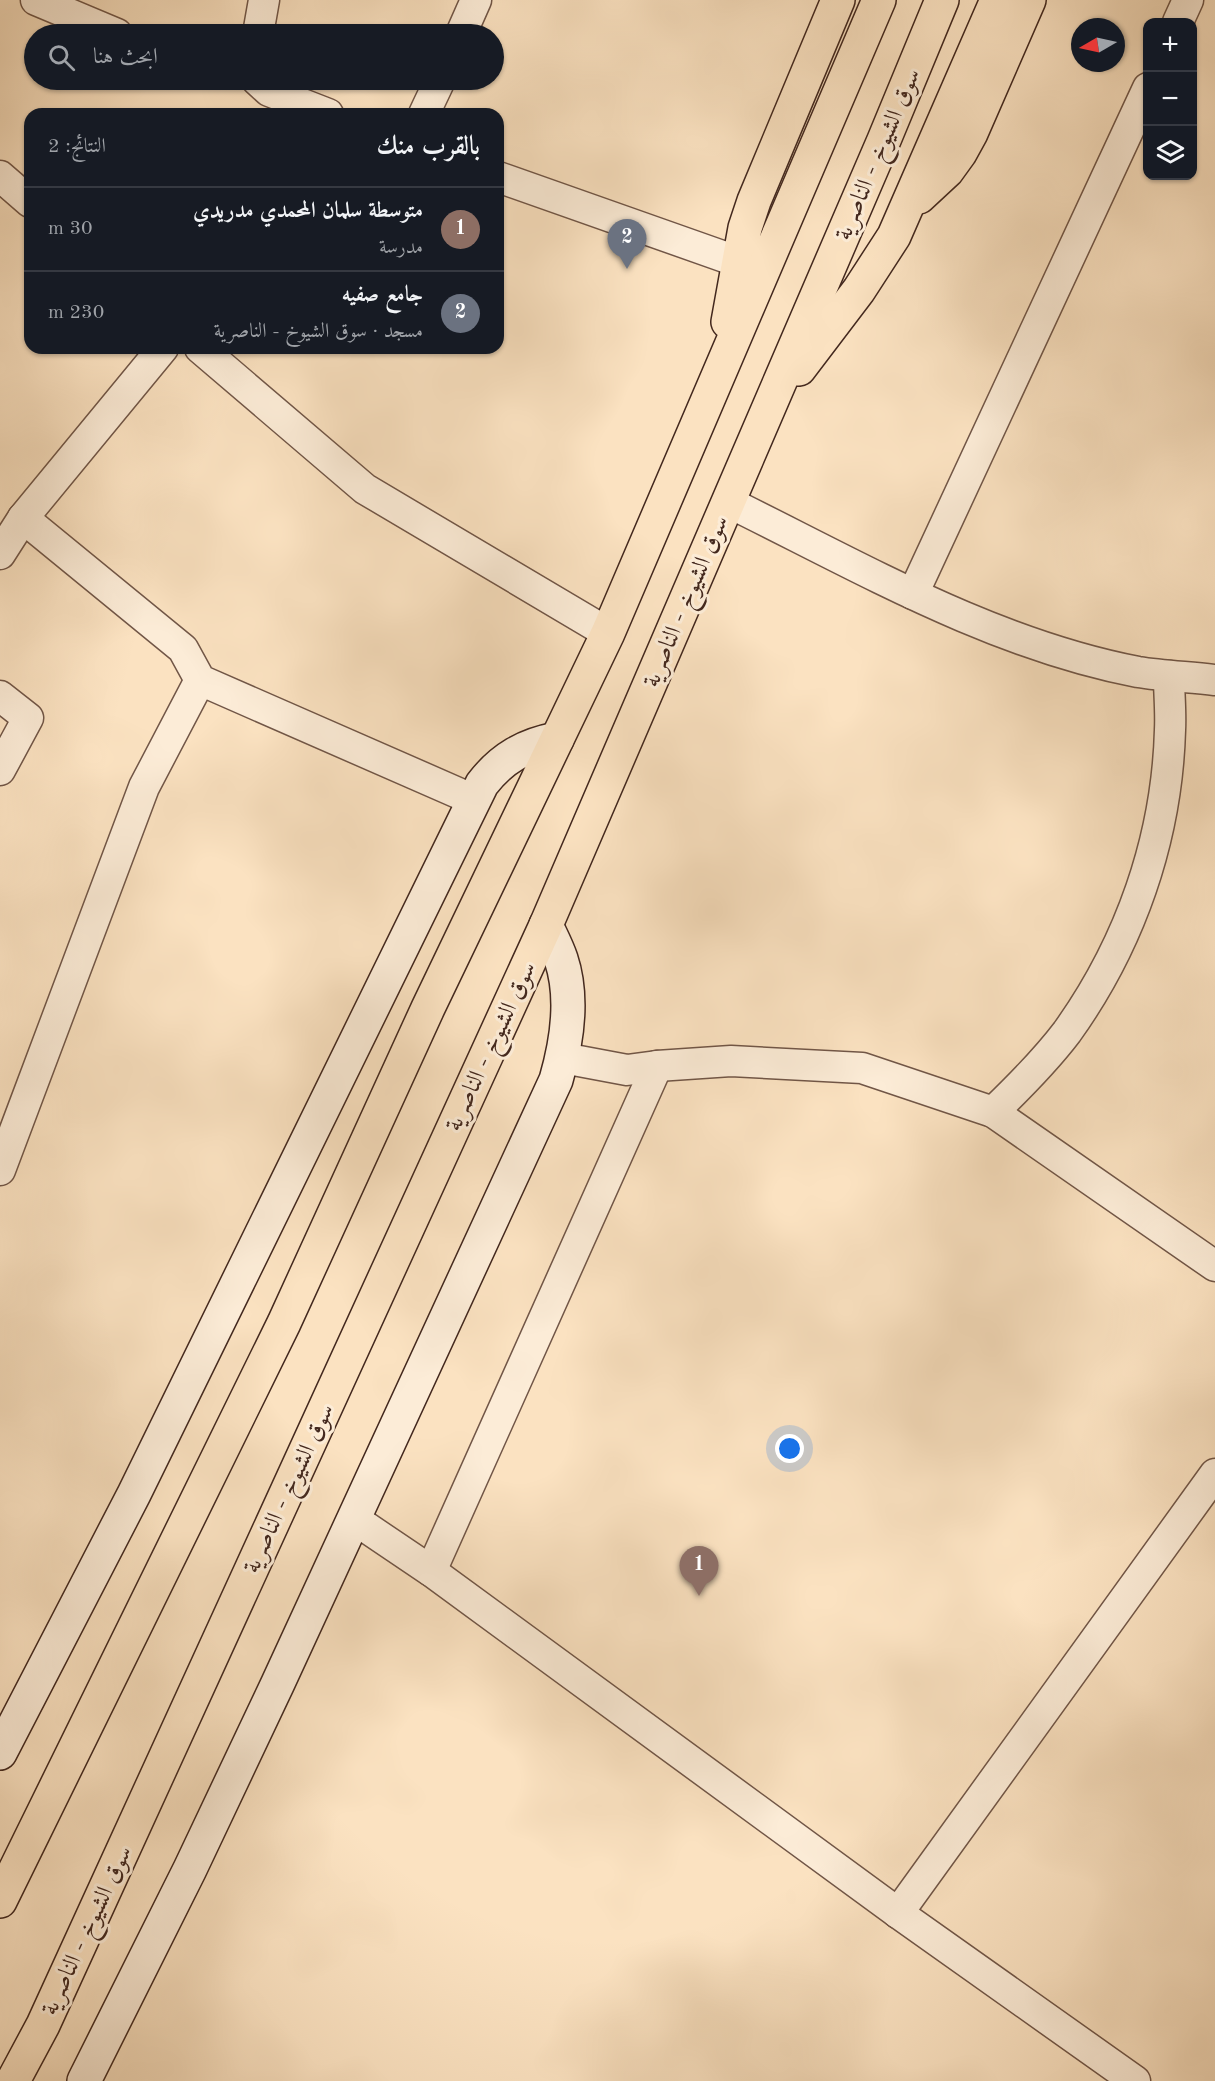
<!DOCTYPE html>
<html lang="ar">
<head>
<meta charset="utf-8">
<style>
  body { margin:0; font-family:"Old Standard TT",Amiri,serif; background:#20242c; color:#f1f3f6; direction:rtl }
  .controls { position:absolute; right:18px; top:18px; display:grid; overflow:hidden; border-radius:12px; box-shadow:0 2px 4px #0004 }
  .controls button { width:54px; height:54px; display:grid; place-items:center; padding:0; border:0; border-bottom:2px solid #363941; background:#171b24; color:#f1f3f6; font:30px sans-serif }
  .compass { position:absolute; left:1071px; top:18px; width:54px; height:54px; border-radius:50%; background:#171b24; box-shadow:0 2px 4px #0004; rotate:261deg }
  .you { position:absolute; left:790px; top:1449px; width:21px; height:21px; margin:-15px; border:4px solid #fff; border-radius:50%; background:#1a73e8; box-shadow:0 0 0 9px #1a73e833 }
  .badge { display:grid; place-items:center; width:39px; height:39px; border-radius:50%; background:#c59692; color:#fff; font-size:20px; font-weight:700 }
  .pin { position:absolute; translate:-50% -50px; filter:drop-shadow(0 2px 3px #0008) }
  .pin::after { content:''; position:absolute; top:32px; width:21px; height:18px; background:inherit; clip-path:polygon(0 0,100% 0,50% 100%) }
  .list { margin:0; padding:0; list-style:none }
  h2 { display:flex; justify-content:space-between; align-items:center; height:78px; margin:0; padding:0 24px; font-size:26px }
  h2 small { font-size:20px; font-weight:400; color:#9ea1a6 }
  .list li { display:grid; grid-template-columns:39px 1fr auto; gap:18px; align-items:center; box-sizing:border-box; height:84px; padding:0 24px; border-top:2px solid #363941 }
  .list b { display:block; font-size:22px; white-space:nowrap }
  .list p { margin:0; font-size:20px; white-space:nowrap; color:#9ea1a6 }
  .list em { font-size:20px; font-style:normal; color:#9ea1a6 }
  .icon { flex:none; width:33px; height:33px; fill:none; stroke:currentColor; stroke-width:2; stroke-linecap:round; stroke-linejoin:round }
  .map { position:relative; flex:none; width:1215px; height:2081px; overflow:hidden; direction:ltr }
  .search { position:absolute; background:#171b24; box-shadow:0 2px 4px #0004; left:24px; top:24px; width:480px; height:66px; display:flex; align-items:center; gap:15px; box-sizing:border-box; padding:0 21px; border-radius:33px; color:#9ea1a6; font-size:22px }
  .panel { position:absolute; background:#171b24; box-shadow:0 2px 4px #0004; left:24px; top:108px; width:480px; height:246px; border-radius:18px; direction:rtl }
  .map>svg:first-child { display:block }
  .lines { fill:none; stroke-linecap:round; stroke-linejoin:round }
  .street-casing { stroke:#715647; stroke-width:33 }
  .secondary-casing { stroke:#43281e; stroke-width:36 }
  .highway-casing { stroke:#43281e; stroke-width:36 }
  .street { stroke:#fcecd7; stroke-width:30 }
  .secondary { stroke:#fcecd7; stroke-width:33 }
  .highway { stroke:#fbe2c1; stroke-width:33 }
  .labels { text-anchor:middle; stroke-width:6; stroke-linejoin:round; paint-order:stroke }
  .street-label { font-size:24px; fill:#43281e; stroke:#fcecd7 }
</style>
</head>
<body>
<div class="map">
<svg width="1215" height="2081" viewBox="0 0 1215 2081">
  <rect width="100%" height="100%" fill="#fbe2c1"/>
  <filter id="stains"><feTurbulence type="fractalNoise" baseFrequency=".00333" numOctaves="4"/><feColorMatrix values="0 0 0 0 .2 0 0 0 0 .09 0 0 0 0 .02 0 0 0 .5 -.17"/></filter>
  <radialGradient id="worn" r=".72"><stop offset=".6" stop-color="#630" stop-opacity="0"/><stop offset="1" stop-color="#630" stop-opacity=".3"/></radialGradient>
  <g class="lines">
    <defs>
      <g id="street">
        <path d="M36,0L117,34"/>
        <path d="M1178,22L1188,0"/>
        <path d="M258,34L264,0"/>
        <path d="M461,34L476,0"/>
        <path d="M257,80L269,91L328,114"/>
        <path d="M424,114L440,80"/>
        <path d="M0,176L30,202"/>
        <path d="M498,177L739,262"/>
        <path d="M200,348L365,489L608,633"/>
        <path d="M728,502C860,567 992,644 1138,672C1163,676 1190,677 1215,680"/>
        <path d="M23,518L183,649L200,680L474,800"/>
        <path d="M0,554L23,518L163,348"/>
        <path d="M913,594L1148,88"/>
        <path d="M0,696L28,718L0,770"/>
        <path d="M563,1058L627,1070L657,1066L731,1061L862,1068L993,1112L1215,1266"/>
        <path d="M993,1112C1019,1087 1045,1061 1067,1032C1130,944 1167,839 1170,730C1171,712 1169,694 1169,676"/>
        <path d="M0,1170L144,787L200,680"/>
        <path d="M354,1519L431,1571L898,1913L1135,2081"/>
        <path d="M431,1571L657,1066"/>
        <path d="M898,1913L1215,1474"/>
      </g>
      <g id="secondary">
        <path d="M0,1753L134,1494L482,784C502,758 525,745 557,739"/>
        <path d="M84,2081L190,1869L278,1683L556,1080C567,1042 574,998 561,959C557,947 551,936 546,925"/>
      </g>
      <g id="highway">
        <path d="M919,197L947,171L960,153L971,133L1029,0"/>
        <path d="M728,322L745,228L754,201L838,0"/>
        <path d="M799,369L859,290L894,236L997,0"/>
        <path d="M0,1901L284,1323L428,1008L608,633L879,0"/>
        <path d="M13,2081L43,2025L546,925L884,140L942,0"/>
      </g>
    </defs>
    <use href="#street" class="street-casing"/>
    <use href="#secondary" class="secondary-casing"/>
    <use href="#highway" class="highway-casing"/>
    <use href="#street" class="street"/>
    <use href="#secondary" class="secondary"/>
    <use href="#highway" class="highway"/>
  </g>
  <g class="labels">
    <g class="street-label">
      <text transform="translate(877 154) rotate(-67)" y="8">سوق الشيوخ - الناصرية</text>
      <text transform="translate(685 601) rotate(-67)" y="8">سوق الشيوخ - الناصرية</text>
      <text transform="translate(490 1046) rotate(-65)" y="8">سوق الشيوخ - الناصرية</text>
      <text transform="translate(288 1488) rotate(-65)" y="8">سوق الشيوخ - الناصرية</text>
      <text transform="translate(86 1930) rotate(-65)" y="8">سوق الشيوخ - الناصرية</text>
    </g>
  </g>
  <rect width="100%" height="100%" filter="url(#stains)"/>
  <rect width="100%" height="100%" fill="url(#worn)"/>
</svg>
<div class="controls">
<button>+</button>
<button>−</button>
<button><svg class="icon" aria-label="layers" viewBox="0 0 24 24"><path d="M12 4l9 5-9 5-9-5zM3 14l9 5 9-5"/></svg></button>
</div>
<svg class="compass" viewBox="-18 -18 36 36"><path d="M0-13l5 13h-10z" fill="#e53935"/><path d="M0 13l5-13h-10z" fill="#9ea1a6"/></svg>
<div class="you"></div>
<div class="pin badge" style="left:699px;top:1596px;background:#8d6e63">1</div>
<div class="pin badge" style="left:627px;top:269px;background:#6b7280">2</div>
<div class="search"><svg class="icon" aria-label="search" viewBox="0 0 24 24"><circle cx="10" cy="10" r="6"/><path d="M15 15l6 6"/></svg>ابحث هنا</div>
<section class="panel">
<h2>بالقرب منك<small>النتائج: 2</small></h2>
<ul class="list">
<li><span class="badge" style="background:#8d6e63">1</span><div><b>متوسطة سلمان المحمدي مدريدي</b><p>مدرسة</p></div><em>30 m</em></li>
<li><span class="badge" style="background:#6b7280">2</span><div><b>جامع صفيه</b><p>مسجد · سوق الشيوخ - الناصرية</p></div><em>230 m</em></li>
</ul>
</section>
</div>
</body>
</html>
